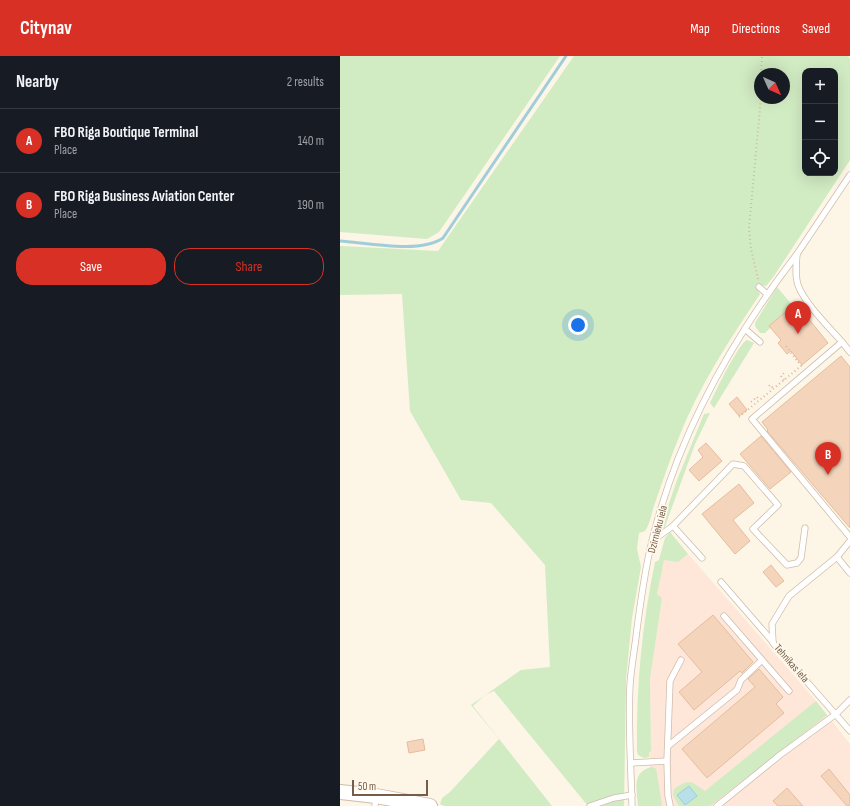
<!DOCTYPE html>
<html lang="en">
<head>
<meta charset="utf-8">
<style>
  body { margin:0; font-family:"Sofia Sans Condensed",sans-serif; background:#20242c; color:#f1f3f6 }
  .controls { position:absolute; right:12px; top:12px; display:grid; overflow:hidden; border-radius:8px; box-shadow:0 4px 16px #0002 }
  .controls button { width:36px; height:36px; display:grid; place-items:center; padding:0; border:0; border-bottom:1px solid #363941; background:#171b24; color:#f1f3f6; font:20px sans-serif }
  .compass { position:absolute; left:414px; top:12px; width:36px; height:36px; border-radius:50%; background:#171b24; box-shadow:0 4px 16px #0002; rotate:135deg }
  .scale { position:absolute; left:12px; bottom:10px; width:76px; box-sizing:border-box; padding-left:4px; border:2px solid #775c49; border-top:0; font-size:11px; line-height:14px; white-space:nowrap; color:#775c49; -webkit-text-stroke:3px #fff9ec; paint-order:stroke }
  .you { position:absolute; left:238px; top:269px; width:14px; height:14px; margin:-10px; border:3px solid #fff; border-radius:50%; background:#1a73e8; box-shadow:0 0 0 6px #1a73e833 }
  .badge { display:grid; place-items:center; width:26px; height:26px; border-radius:50%; background:#d93025; color:#fff; font-size:13px; font-weight:700 }
  .pin { position:absolute; translate:-50% -33px; filter:drop-shadow(0 1px 2px #0008) }
  .pin::after { content:''; position:absolute; top:21px; width:14px; height:12px; background:inherit; clip-path:polygon(0 0,100% 0,50% 100%) }
  .list { margin:0; padding:0; list-style:none }
  h2 { display:flex; justify-content:space-between; align-items:center; height:52px; margin:0; padding:0 16px; font-size:17px }
  h2 small { font-size:13px; font-weight:400; color:#9ea1a6 }
  .list li { display:grid; grid-template-columns:26px 1fr auto; gap:12px; align-items:center; box-sizing:border-box; height:64px; padding:0 16px; border-top:1px solid #363941 }
  .list b { display:block; font-size:15px; white-space:nowrap }
  .list p { margin:0; font-size:13px; white-space:nowrap; color:#9ea1a6 }
  .list em { font-size:13px; font-style:normal; color:#9ea1a6 }
  .actions { display:flex; gap:8px; padding:12px 16px }
  .actions a { flex:1; padding:9px 0; border:1px solid #d93025; border-radius:16px; text-align:center; font-size:14px; color:#d93025 }
  .actions .main { background:#d93025; color:#fff }
  .icon { flex:none; width:22px; height:22px; fill:none; stroke:currentColor; stroke-width:2; stroke-linecap:round; stroke-linejoin:round }
  .map { position:relative; flex:none; width:510px; height:750px; overflow:hidden }
  header { display:flex; align-items:center; gap:24px; box-sizing:border-box; height:56px; padding:0 20px; background:#d93025; color:#fff }
  header strong { font-size:19px }
  nav { display:flex; gap:22px; margin-inline-start:auto; font-size:14px }
  main { display:flex }
  aside { flex:1; background:#171b24 }
  .map>svg:first-child { display:block }
  .commercial { fill:#fee6d9 }
  .green { fill:#d1ebc3; fill-rule:evenodd }
  .water { fill:#b9dfe8; stroke:#9fceda }
  .lines { fill:none; stroke-linecap:round; stroke-linejoin:round }
  .stream { stroke:#9fceda; stroke-width:3 }
  .building { fill:#f4d5bc; stroke:#e7bc9c }
  .service-casing { stroke:#cfbdab; stroke-width:7 }
  .tertiary-casing { stroke:#cfbdab; stroke-width:16 }
  .path { stroke:#d9b89f; stroke-width:2; stroke-dasharray:1 3; stroke-linecap:butt }
  .service { stroke:#fff; stroke-width:5.5 }
  .tertiary { stroke:#fff; stroke-width:14 }
  .labels { text-anchor:middle; stroke-width:3.5; stroke-linejoin:round; paint-order:stroke }
  .street-label { font-size:11px; fill:#775c49; stroke:#fff9ec }
</style>
</head>
<body>
<header>
<strong>Citynav</strong>
<nav><a>Map</a><a>Directions</a><a>Saved</a></nav>
</header>
<main>
<aside>
<h2>Nearby<small>2 results</small></h2>
<ul class="list">
<li><span class="badge">A</span><div><b>FBO Riga Boutique Terminal</b><p>Place</p></div><em>140 m</em></li>
<li><span class="badge">B</span><div><b>FBO Riga Business Aviation Center</b><p>Place</p></div><em>190 m</em></li>
</ul>
<div class="actions"><a class="main">Save</a><a>Share</a></div>
</aside>
<div class="map">
<svg width="510" height="750" viewBox="0 0 510 750">
  <rect width="100%" height="100%" fill="#fdf5e5"/>
  <path class="commercial" d="M348,498L476,645L510,688V750H312L309,695H311L310,623L322,542L317,538L324,503L338,506Z"/>
  <g class="green">
    <path d="M0,0H220L99,176L87,183L0,176Z"/>
    <path d="M234,0H508L510,3V104L434,220L426,230L420,229L417,233L420,238C390,283 359,330 339,381C330,403 322,427 314,450C311,458 310,468 305,475L299,477L297,493L301,511L292,562L286,623L284,750H248L154,635L145,639L133,650L212,750H104L100,748L102,742L110,736L159,683L131,649L181,614L210,611L205,509L151,447L121,444L70,355L62,238L0,239V190L98,195ZM465,15H495V117H465ZM420,18H444V42H420Z"/>
    <path d="M437,231L453,250L425,277H420L415,270V267Z"/>
    <path d="M407,284L414,287L374,352L370,347C375,336 399,287 407,284Z"/>
    <path d="M370,357L355,388L324,473L322,468L337,424L364,358Z"/>
    <path d="M330,476L348,498L338,506L324,504L317,538L322,542L310,623L311,695L309,696V701L304,702L298,699L297,695C296,630 302,569 315,506L319,504L325,482Z"/>
    <path d="M476,645L487,659L370,750H339L333,739L334,733C350,722 350,725 365,735Z"/>
    <path d="M312,711L316,713L317,718L322,750H298C297,732 291,716 312,711Z"/>
  </g>
  <path class="water" d="M349,730L357,740L345,749L337,739Z"/>
  <g class="lines">
    <path class="stream" d="M0,185C28,187 80,198 103,182L226,0"/>
  </g>
  <g class="building">
    <path d="M456,247L488,287L462,309L451,295L447,298L438,287L441,284L429,270Z"/>
    <path d="M501,300L510,311V472L427,375L428,374L422,366Z"/>
    <path d="M397,341L407,354L399,360L389,348Z"/>
    <path d="M421,380L451,416L430,433L400,398Z"/>
    <path d="M366,387L382,405L359,425L349,414L363,401L358,394Z"/>
    <path d="M399,428L414,447L393,464L410,485L395,498L362,458Z"/>
    <path d="M431,509L444,525L436,531L423,516Z"/>
    <path d="M373,559L413,606L402,617L400,615L354,654L339,636L362,616L338,588Z"/>
    <path d="M419,613L443,641L436,648L444,657L367,722L342,693L415,631L408,623Z"/>
    <path d="M83,683L85,694L69,697L67,686Z"/>
    <path d="M489,713L510,739V750H507L481,720Z"/>
    <path d="M447,732L463,750H438L433,745Z"/>
  </g>
  <g class="lines">
    <defs>
      <g id="service">
        <path d="M510,119L457,198C456,209 455,220 458,229C465,248 489,271 502,286L412,363L510,481"/>
        <path d="M419,231L427,238"/>
        <path d="M405,273L420,286"/>
        <path d="M502,286L510,296"/>
        <path d="M333,470L362,502"/>
        <path d="M312,485L333,470L393,408L404,410L438,449L413,473L447,509L457,507L461,502L465,472"/>
        <path d="M497,501L510,485"/>
        <path d="M510,517L497,501L449,540L432,568L433,587L510,675"/>
        <path d="M381,526L433,586"/>
        <path d="M384,560L449,635"/>
        <path d="M328,690L397,634L401,624L422,604"/>
        <path d="M327,705L330,625L341,604"/>
        <path d="M291,707L327,705L328,740L330,749"/>
        <path d="M35,750L36,740"/>
        <path d="M250,750L274,742L292,739"/>
        <path d="M292,750C291,710 288,669 290,629C291,613 294,597 296,581C300,549 304,517 312,485C337,381 392,283 457,198"/>
        <path d="M377,750L440,699L496,658L510,644"/>
      </g>
      <path id="tertiary" d="M0,736L36,740L90,750"/>
    </defs>
    <use href="#service" class="service-casing"/>
    <use href="#tertiary" class="tertiary-casing"/>
    <g class="path">
      <path d="M421,18L422,0"/>
      <path d="M418,223L411,193L409,172L421,42"/>
      <path d="M444,324L441,320L445,316"/>
      <path d="M429,330L430,329L433,332"/>
      <path d="M411,346L417,341L419,344"/>
      <path d="M399,361L461,310L446,290"/>
    </g>
    <use href="#service" class="service"/>
    <use href="#tertiary" class="tertiary"/>
  </g>
  <g class="labels">
    <g class="street-label">
      <text transform="translate(317 473) rotate(-75)" y="4">Dzirnieku iela</text>
      <text transform="translate(452 607) rotate(49)" y="4">Tehnikas iela</text>
    </g>
  </g>
</svg>
<div class="controls">
<button>+</button>
<button>−</button>
<button><svg class="icon" aria-label="locate" viewBox="0 0 24 24"><circle cx="12" cy="12" r="6"/><path d="M12 2v4M12 18v4M2 12h4M18 12h4"/></svg></button>
</div>
<svg class="compass" viewBox="-18 -18 36 36"><path d="M0-13l5 13h-10z" fill="#e53935"/><path d="M0 13l5-13h-10z" fill="#9ea1a6"/></svg>
<div class="scale">50 m</div>
<div class="you"></div>
<div class="pin badge" style="left:458px;top:278px">A</div>
<div class="pin badge" style="left:488px;top:419px">B</div>
</div>
</main>
</body>
</html>
